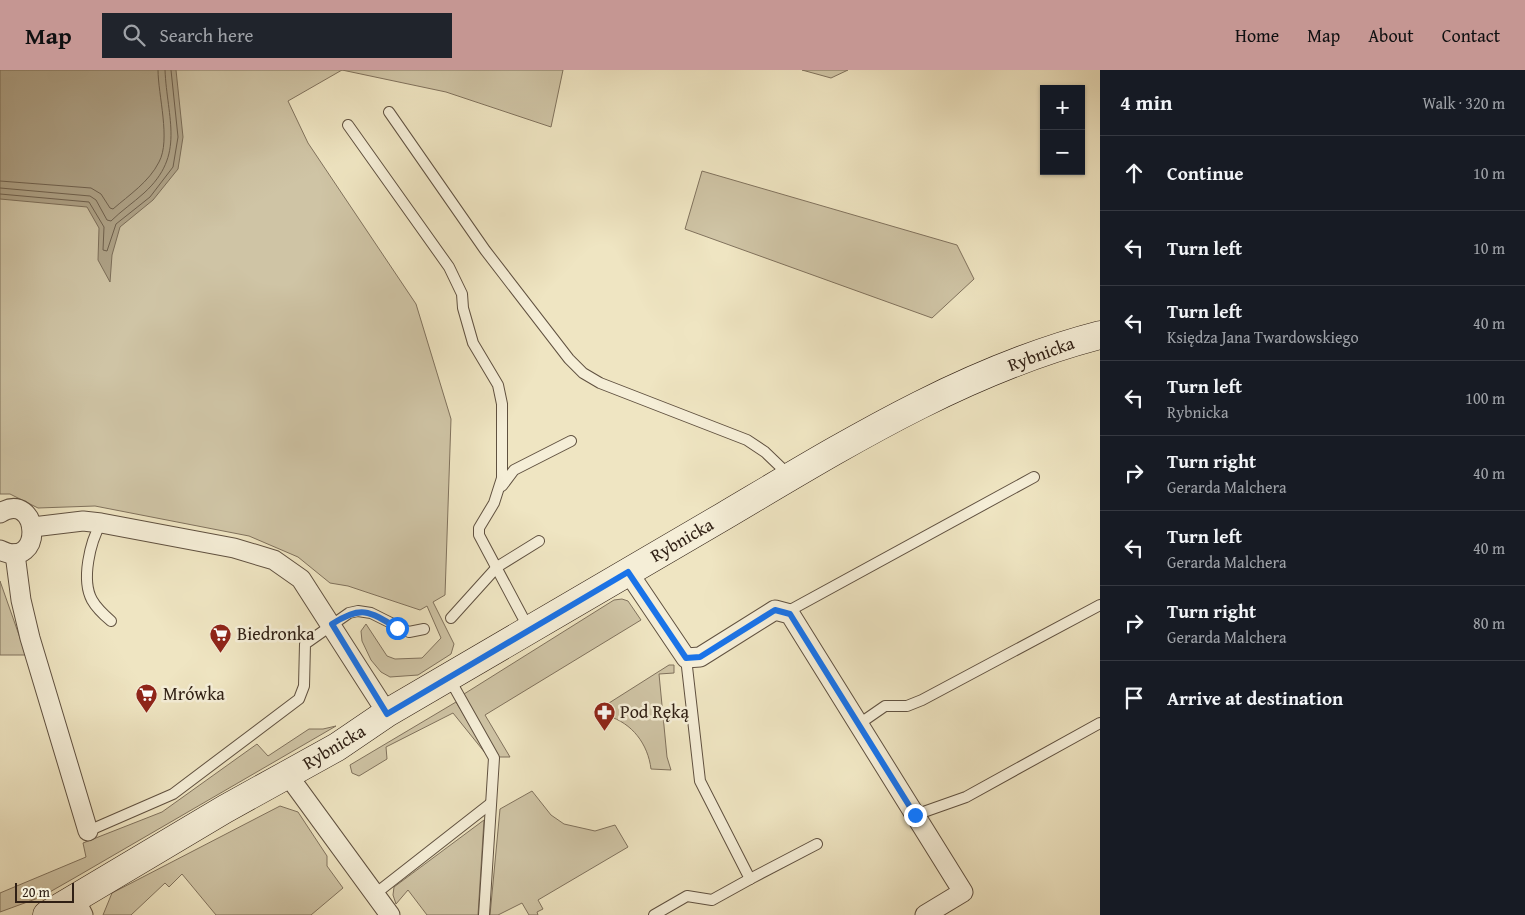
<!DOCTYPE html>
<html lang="en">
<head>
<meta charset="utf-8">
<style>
  body { margin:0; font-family:"Gentium Book Plus",serif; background:#20242c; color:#f1f3f6 }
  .controls { position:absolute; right:15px; top:15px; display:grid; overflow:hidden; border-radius:0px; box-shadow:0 1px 4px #0004 }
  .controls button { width:45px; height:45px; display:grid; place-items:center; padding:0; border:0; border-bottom:1px solid #363941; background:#171b24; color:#f1f3f6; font:25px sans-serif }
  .scale { position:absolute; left:15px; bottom:12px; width:59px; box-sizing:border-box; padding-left:5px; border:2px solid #302015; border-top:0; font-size:14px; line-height:18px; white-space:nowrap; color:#302015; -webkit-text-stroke:4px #f5eed7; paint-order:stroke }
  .stop { position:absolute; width:15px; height:15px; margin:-11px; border:4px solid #1a73e8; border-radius:50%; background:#fff }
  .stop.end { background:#1a73e8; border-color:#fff; box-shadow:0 1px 5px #0008 }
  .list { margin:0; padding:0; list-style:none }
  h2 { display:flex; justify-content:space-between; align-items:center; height:65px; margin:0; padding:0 20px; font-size:21px }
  h2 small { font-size:16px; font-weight:400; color:#9ea1a6 }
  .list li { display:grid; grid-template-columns:32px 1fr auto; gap:15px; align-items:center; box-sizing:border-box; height:75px; padding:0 20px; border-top:1px solid #363941 }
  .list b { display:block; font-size:19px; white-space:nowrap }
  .list p { margin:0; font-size:16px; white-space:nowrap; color:#9ea1a6 }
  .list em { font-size:16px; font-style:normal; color:#9ea1a6 }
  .icon { flex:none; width:28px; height:28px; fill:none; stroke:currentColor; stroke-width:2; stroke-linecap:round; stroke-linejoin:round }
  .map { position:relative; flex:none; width:1100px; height:845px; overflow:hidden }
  header { display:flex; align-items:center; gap:30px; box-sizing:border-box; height:70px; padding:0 25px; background:#c59692; color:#111 }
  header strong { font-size:24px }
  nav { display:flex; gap:28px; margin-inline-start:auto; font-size:18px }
  .search { width:350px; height:45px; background:#20242c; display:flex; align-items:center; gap:12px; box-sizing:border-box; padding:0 18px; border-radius:0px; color:#9ea1a6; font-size:19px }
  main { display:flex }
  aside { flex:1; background:#171b24 }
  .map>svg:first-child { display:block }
  .green { fill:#cfc4a5; stroke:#80725d }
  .water { fill:#aea287; stroke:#7c6e59 }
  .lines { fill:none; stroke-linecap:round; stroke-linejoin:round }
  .shore { stroke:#6f614e; stroke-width:1 }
  .lane-casing { stroke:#605140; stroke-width:12 }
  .street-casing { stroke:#605140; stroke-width:21 }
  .secondary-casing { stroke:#302015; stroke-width:29 }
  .lane { stroke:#f5eed7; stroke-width:10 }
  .street { stroke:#f5eed7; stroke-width:19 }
  .secondary { stroke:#f5eed7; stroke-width:28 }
  .route { stroke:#1a73e8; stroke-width:6 }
  .labels { text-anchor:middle; stroke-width:5; stroke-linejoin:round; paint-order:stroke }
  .street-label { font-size:18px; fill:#302015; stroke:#f5eed7 }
  .poi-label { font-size:18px; fill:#302015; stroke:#f5eed7; text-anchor:start }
</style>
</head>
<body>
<header>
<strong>Map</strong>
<div class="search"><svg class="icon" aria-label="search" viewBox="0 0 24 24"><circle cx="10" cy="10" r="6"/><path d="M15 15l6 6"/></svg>Search here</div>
<nav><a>Home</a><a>Map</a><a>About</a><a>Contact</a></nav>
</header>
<main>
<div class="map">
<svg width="1100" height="845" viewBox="0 0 1100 845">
  <rect width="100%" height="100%" fill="#efe5c2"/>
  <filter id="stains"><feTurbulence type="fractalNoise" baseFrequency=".004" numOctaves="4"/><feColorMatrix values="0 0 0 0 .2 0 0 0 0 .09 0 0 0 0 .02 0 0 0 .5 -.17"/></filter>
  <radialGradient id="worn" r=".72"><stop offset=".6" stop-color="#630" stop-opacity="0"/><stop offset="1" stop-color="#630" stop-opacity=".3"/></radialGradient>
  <g class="green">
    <path d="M0,0H563L551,57L446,22L342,0L288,31L308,73L416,234L451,349L445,525L433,532L454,574L451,584L418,605L390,607L381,602L371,590L362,571L361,561L366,554L387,586L395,589L422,588L441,568L427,536L420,540L348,516L330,513L298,487L249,466L95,436L38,438L10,424H0Z"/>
    <path d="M802,0H848L831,8Z"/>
    <path d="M702,101L957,175L974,209L932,248L685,159Z"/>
    <path d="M0,511L26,585H0Z"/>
    <path d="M622,529L628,531L641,550L485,645L510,687H499L465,630L464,624L614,530Z"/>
    <path d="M669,595H674V603L659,604L667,687L671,700L651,699C648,674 632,653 608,646L609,633Z"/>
    <path d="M456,632L490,689L453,643L386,677L387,689L359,706L352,703L350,695Z"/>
    <path d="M336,656L76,807L41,827L0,842V823L86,787L83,773L162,742L257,674L268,686L309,659H323Z"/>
    <path d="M532,721L551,745L564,754L595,761L615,755L628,777L538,830L543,839L537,842L538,845H529L522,833L498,845H490L500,739Z"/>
    <path d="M280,736L298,742L327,786V796L343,818L311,845H216L182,804L169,817L165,813L131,845H103L112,823Z"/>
    <path d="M484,750L478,845H427L408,820L396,834L393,825L394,817Z"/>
  </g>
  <path class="water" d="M0,0H176L183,67L178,99L153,130L120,157L112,185L110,212L98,190L99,158L87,137L0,129Z"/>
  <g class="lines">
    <g class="shore">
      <path d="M0,111L91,118L101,124L110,138L113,139C129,125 149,112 159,92C171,70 158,25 158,0"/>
      <path d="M0,118L90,126L96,130L107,150L111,151C121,141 133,133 144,123C186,85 167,49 165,0"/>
      <path d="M0,124L89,132L104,157L103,180L107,181L116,154L150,127L173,97L178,67L171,0"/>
    </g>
    <defs>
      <g id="lane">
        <path d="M389,42L485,180L569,289L583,303L600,313L747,370L765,382L790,406"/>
        <path d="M348,55L449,197L462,224L463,238L473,273L498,315L502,334V408L494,433L479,458V465L529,559"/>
        <path d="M502,416L514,400L571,371"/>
        <path d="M101,453C90,472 81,510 92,530C97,539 104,545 111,551"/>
        <path d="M785,543L1034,407"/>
        <path d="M451,548L497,497L539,471"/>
        <path d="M449,608L494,688L484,845"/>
        <path d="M859,654L885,636H907L922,630L1100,535"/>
        <path d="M915,745L966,727L1100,653"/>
        <path d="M88,761L173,724L299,629L304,616L305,574L349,543L358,541L371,543L409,562L424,559"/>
        <path d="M750,809L817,774"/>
        <path d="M375,824L490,734"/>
        <path d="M654,845L687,826L712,830L750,809L700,711L686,588"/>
      </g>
      <g id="street">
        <path d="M0,443C40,419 45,502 0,480"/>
        <path d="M33,457L83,451L101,453L234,478L274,490L301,509L387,643"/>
        <path d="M15,484L21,530L30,568L88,761"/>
        <path d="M628,502L686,588L700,587L775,540L790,544L963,822L925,845"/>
        <path d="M287,704L390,845"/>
        <path d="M75,829L83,845"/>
      </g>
      <path id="secondary" d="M47,845L225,739L337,677L387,643C499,577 612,512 724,446C844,375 964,300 1100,265"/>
    </defs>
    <use href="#lane" class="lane-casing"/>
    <use href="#street" class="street-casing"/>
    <use href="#secondary" class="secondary-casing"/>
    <use href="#lane" class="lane"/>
    <use href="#street" class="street"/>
    <use href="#secondary" class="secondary"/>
  </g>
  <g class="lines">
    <path class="route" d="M397,558C368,540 361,536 332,554L387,644L628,502L686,588L700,587L775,540L790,544L915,745"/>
  </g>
  <defs>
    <symbol id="supermarket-pin" viewBox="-11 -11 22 30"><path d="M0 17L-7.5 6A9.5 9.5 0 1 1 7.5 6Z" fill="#8f2418" stroke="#f5eed7"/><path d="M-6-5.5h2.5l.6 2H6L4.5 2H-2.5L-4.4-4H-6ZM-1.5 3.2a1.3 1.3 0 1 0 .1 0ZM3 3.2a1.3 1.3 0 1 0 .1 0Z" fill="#fff"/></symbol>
    <symbol id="pharmacy-pin" viewBox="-11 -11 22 30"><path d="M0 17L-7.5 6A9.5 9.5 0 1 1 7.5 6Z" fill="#8f2418" stroke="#f5eed7"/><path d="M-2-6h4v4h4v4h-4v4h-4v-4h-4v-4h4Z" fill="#fff"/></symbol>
  </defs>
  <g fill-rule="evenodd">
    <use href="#supermarket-pin" x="208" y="552" width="25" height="34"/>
    <use href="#supermarket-pin" x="134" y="612" width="25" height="34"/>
    <use href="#pharmacy-pin" x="592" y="630" width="25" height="34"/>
  </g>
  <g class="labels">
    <g class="street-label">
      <text transform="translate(1041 284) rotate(-20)" y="6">Rybnicka</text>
      <text transform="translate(682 470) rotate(-30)" y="6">Rybnicka</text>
      <text transform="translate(334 677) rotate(-31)" y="6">Rybnicka</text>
    </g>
    <g class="poi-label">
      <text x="237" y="570">Biedronka</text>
      <text x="163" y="630">Mrówka</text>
      <text x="620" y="648">Pod Ręką</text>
    </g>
  </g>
  <rect width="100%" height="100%" filter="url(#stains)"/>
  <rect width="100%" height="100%" fill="url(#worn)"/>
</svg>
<div class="controls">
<button>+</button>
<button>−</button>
</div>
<div class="scale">20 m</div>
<div class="stop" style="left:397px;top:558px"></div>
<div class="stop end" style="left:915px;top:745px"></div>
</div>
<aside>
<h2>4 min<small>Walk · 320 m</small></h2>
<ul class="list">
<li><svg class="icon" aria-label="ahead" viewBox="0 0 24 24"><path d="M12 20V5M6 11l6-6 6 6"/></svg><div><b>Continue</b></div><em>10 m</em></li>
<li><svg class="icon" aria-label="left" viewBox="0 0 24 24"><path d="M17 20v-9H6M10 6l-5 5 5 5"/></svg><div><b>Turn left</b></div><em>10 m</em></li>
<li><svg class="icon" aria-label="left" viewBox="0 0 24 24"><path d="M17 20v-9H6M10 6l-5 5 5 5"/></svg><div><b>Turn left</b><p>Księdza Jana Twardowskiego</p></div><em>40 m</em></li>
<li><svg class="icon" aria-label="left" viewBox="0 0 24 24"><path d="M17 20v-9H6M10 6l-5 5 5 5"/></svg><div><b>Turn left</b><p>Rybnicka</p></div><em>100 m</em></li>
<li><svg class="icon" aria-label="right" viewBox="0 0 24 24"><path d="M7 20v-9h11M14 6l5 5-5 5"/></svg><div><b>Turn right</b><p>Gerarda Malchera</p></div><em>40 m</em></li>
<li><svg class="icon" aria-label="left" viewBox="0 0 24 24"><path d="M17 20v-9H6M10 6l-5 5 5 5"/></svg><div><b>Turn left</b><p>Gerarda Malchera</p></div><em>40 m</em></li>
<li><svg class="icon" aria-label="right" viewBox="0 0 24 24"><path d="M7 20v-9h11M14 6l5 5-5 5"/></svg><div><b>Turn right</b><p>Gerarda Malchera</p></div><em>80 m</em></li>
<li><svg class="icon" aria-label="arrive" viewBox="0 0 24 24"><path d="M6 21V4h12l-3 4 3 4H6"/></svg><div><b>Arrive at destination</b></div></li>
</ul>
</aside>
</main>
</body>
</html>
